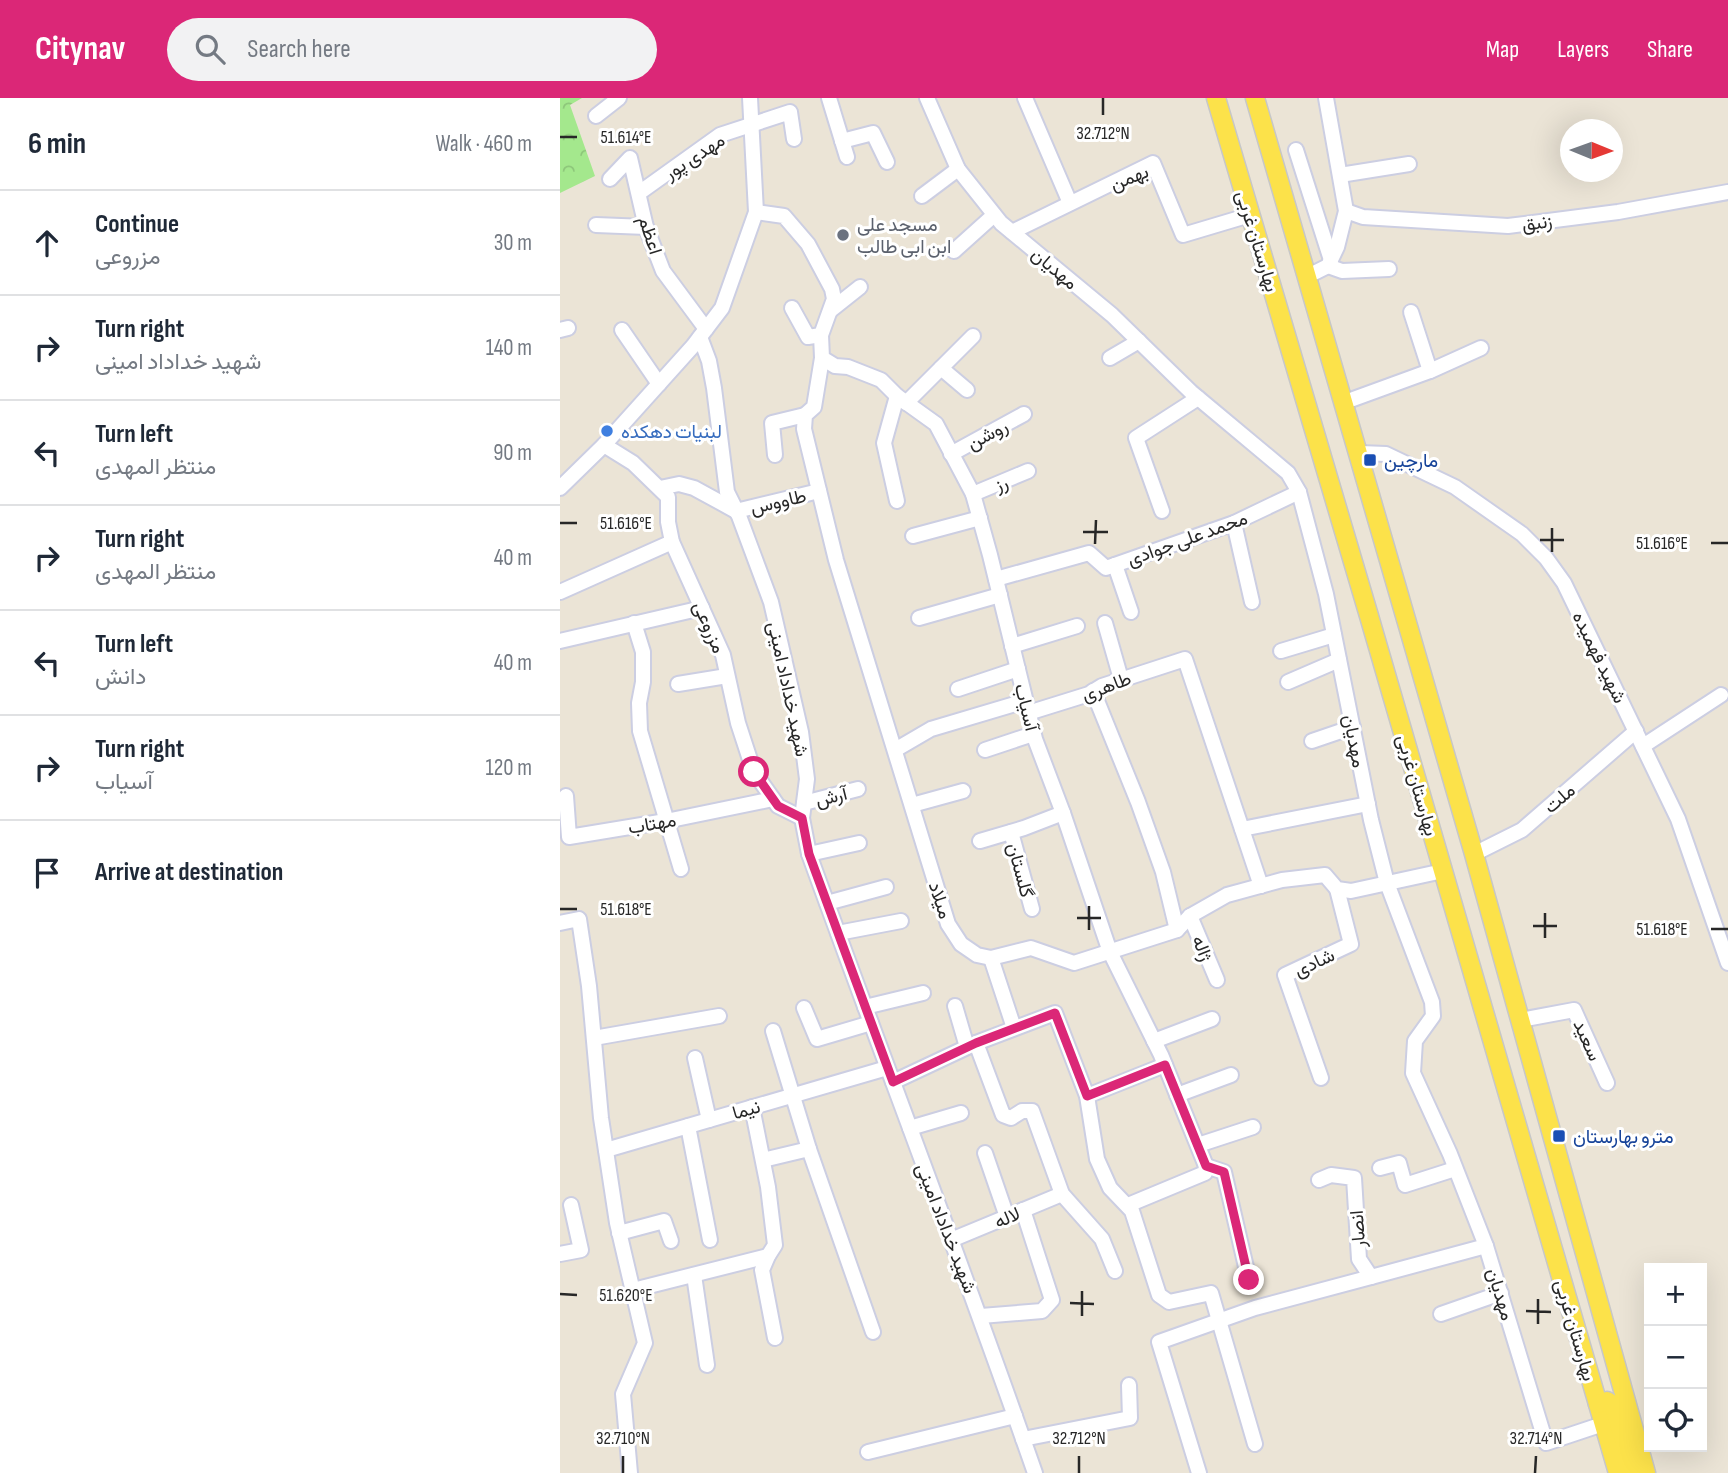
<!DOCTYPE html>
<html lang="en">
<head>
<meta charset="utf-8">
<style>
  body { margin:0; font-family:"Sofia Sans Condensed",Vazirmatn,sans-serif; background:#f2f2f3; color:#1f2937 }
  .controls { position:absolute; right:21px; bottom:21px; display:grid; overflow:hidden; border-radius:0px; box-shadow:0 7px 28px #0002 }
  .controls button { width:63px; height:63px; display:grid; place-items:center; padding:0; border:0; border-bottom:2px solid #e0e1e3; background:#fff; color:#1f2937; font:35px sans-serif }
  .compass { position:absolute; left:1000px; top:21px; width:63px; height:63px; border-radius:50%; background:#fff; box-shadow:0 7px 28px #0002; rotate:91deg }
  .stop { position:absolute; width:21px; height:21px; margin:-16px; border:5px solid #db2777; border-radius:50%; background:#fff }
  .stop.end { background:#db2777; border-color:#fff; box-shadow:0 2px 7px #0008 }
  .list { margin:0; padding:0; list-style:none }
  h2 { display:flex; justify-content:space-between; align-items:center; height:91px; margin:0; padding:0 28px; font-size:30px }
  h2 small { font-size:23px; font-weight:400; color:#747a83 }
  .list li { display:grid; grid-template-columns:46px 1fr auto; gap:21px; align-items:center; box-sizing:border-box; height:105px; padding:0 28px; border-top:2px solid #e0e1e3 }
  .list b { display:block; font-size:26px; white-space:nowrap }
  .list p { margin:0; font-size:23px; white-space:nowrap; color:#747a83 }
  .list em { font-size:23px; font-style:normal; color:#747a83 }
  .icon { flex:none; width:38px; height:38px; fill:none; stroke:currentColor; stroke-width:2; stroke-linecap:round; stroke-linejoin:round }
  .map { position:relative; flex:none; width:1168px; height:1375px; overflow:hidden }
  header { display:flex; align-items:center; gap:42px; box-sizing:border-box; height:98px; padding:0 35px; background:#db2777; color:#fff }
  header strong { font-size:33px }
  nav { display:flex; gap:38px; margin-inline-start:auto; font-size:24px }
  .search { width:490px; height:63px; background:#f2f2f3; display:flex; align-items:center; gap:18px; box-sizing:border-box; padding:0 24px; border-radius:38px; color:#747a83; font-size:26px }
  main { display:flex }
  aside { flex:1; background:#fff }
  .map>svg:first-child { display:block }
  .park { fill:url(#park-crowns) }
  .lines { fill:none; stroke-linecap:round; stroke-linejoin:round }
  .minor-casing { stroke:#cccee2; stroke-width:18 }
  .major-casing { stroke:#c7c7c7; stroke-width:21 }
  .minor { stroke:#fff; stroke-width:14 }
  .major { stroke:#fce24a; stroke-width:18 }
  .route { stroke:#db2777; stroke-width:9 }
  .ticks { fill:none; stroke:#272727; stroke-width:2.5 }
  .worship-dot { fill:#6b7280; stroke:#fff; stroke-width:2.5 }
  .shop-dot { fill:#3f7fe0; stroke:#fff; stroke-width:2.5 }
  .transit-dot { fill:#1a4fb4; stroke:#fff; stroke-width:2.5 }
  .labels { text-anchor:middle; stroke-width:6; stroke-linejoin:round; paint-order:stroke }
  .street-label { font-size:19px; fill:#272727; stroke:#fff }
  .worship-label { font-size:19px; fill:#5b616d; stroke:#fff; text-anchor:start }
  .shop-label { font-size:19px; fill:#366cbe; stroke:#fff; text-anchor:start }
  .transit-label { font-size:19px; fill:#164399; stroke:#fff; text-anchor:start }
  .ticks-label { font-size:18px; text-anchor:middle; fill:#272727; stroke:#fff; stroke-width:6; stroke-linejoin:round; paint-order:stroke }
</style>
</head>
<body>
<header>
<strong>Citynav</strong>
<div class="search"><svg class="icon" aria-label="search" viewBox="0 0 24 24"><circle cx="10" cy="10" r="6"/><path d="M15 15l6 6"/></svg>Search here</div>
<nav><a>Map</a><a>Layers</a><a>Share</a></nav>
</header>
<main>
<aside>
<h2>6 min<small>Walk · 460 m</small></h2>
<ul class="list">
<li><svg class="icon" aria-label="ahead" viewBox="0 0 24 24"><path d="M12 20V5M6 11l6-6 6 6"/></svg><div><b>Continue</b><p>مزروعی</p></div><em>30 m</em></li>
<li><svg class="icon" aria-label="right" viewBox="0 0 24 24"><path d="M7 20v-9h11M14 6l5 5-5 5"/></svg><div><b>Turn right</b><p>شهید خداداد امینی</p></div><em>140 m</em></li>
<li><svg class="icon" aria-label="left" viewBox="0 0 24 24"><path d="M17 20v-9H6M10 6l-5 5 5 5"/></svg><div><b>Turn left</b><p>منتظر المهدی</p></div><em>90 m</em></li>
<li><svg class="icon" aria-label="right" viewBox="0 0 24 24"><path d="M7 20v-9h11M14 6l5 5-5 5"/></svg><div><b>Turn right</b><p>منتظر المهدی</p></div><em>40 m</em></li>
<li><svg class="icon" aria-label="left" viewBox="0 0 24 24"><path d="M17 20v-9H6M10 6l-5 5 5 5"/></svg><div><b>Turn left</b><p>دانش</p></div><em>40 m</em></li>
<li><svg class="icon" aria-label="right" viewBox="0 0 24 24"><path d="M7 20v-9h11M14 6l5 5-5 5"/></svg><div><b>Turn right</b><p>آسیاب</p></div><em>120 m</em></li>
<li><svg class="icon" aria-label="arrive" viewBox="0 0 24 24"><path d="M6 21V4h12l-3 4 3 4H6"/></svg><div><b>Arrive at destination</b></div></li>
</ul>
</aside>
<div class="map">
<svg width="1168" height="1375" viewBox="0 0 1168 1375">
  <defs>
    <pattern id="park-crowns" width="20" height="18" patternUnits="userSpaceOnUse" patternTransform="scale(1.75)"><rect width="20" height="18" fill="#a4e88d"/><path d="M2 6a3 3 0 1 1 6 0M12 15a3 3 0 1 1 6 0" fill="none" stroke="#8dc77a"/></pattern>
  </defs>
  <rect width="100%" height="100%" fill="#ebe4d6"/>
  <path class="park" d="M0,0H22L10,7L35,78L0,95Z"/>
  <g class="lines">
    <defs>
      <g id="minor">
        <path d="M269,0L287,59"/>
        <path d="M367,0L398,71L441,125L552,217L631,294L728,375L739,394L766,496L811,722L827,785L872,904L873,918L855,943L853,975L890,1056L926,1148L986,1345L1043,1326"/>
        <path d="M465,0L510,105"/>
        <path d="M36,18L59,0"/>
        <path d="M282,43L313,35L327,64"/>
        <path d="M736,52L771,162"/>
        <path d="M780,77L849,66"/>
        <path d="M50,81L70,60L86,129L103,173L146,231"/>
        <path d="M79,95L160,37L230,14L234,41"/>
        <path d="M362,98L398,71"/>
        <path d="M786,113L803,119L948,128L1058,114L1168,94"/>
        <path d="M196,114L224,118L248,146L272,191L274,201L261,237L262,260L275,268L288,269L321,282L337,298L376,326L413,396L430,457L475,641L503,715L550,854L601,957L646,1068"/>
        <path d="M36,127L86,129"/>
        <path d="M452,134L593,65L623,137L690,117"/>
        <path d="M394,153L434,117"/>
        <path d="M768,168L782,173L829,171"/>
        <path d="M748,178L768,168L777,149L786,113L766,0"/>
        <path d="M232,210L248,239L261,237"/>
        <path d="M271,212L300,189"/>
        <path d="M851,214L870,273"/>
        <path d="M0,232L8,230"/>
        <path d="M62,232L99,286"/>
        <path d="M140,239L149,263L154,290L167,394L179,418L211,504L241,634L247,681L242,720L249,756C324,963 403,1168 475,1375"/>
        <path d="M262,260L254,309L245,317L244,331L276,462L388,826L401,846L417,857L431,860L471,850L514,865L617,832L630,818L667,797L722,782L765,777L777,791L791,793L883,773"/>
        <path d="M550,260L579,243"/>
        <path d="M381,270L407,292"/>
        <path d="M337,298L324,345L337,403"/>
        <path d="M785,304L870,273L921,250"/>
        <path d="M346,305L413,238"/>
        <path d="M44,347L73,365L108,399V424L112,444L163,557L178,625L194,674L218,708L242,720"/>
        <path d="M800,355L826,356L895,389L962,436L986,460L1004,485L1118,721L1168,865"/>
        <path d="M391,356L464,316"/>
        <path d="M215,357L212,325L245,317"/>
        <path d="M0,390L44,347L133,248L162,210L196,114L190,0"/>
        <path d="M100,390L119,386L134,390L176,413L259,393"/>
        <path d="M413,396L468,373"/>
        <path d="M602,413L576,340L638,300"/>
        <path d="M674,425L692,504"/>
        <path d="M353,438L420,420"/>
        <path d="M555,467L571,514"/>
        <path d="M436,481L529,455L546,470L674,425L739,394"/>
        <path d="M0,494L112,444"/>
        <path d="M359,520L440,497"/>
        <path d="M74,525L83,554V584L79,605L80,633L121,771"/>
        <path d="M545,525L561,581"/>
        <path d="M0,543L142,510"/>
        <path d="M452,548L517,528"/>
        <path d="M721,553L774,537"/>
        <path d="M728,584L779,562"/>
        <path d="M118,586L167,578"/>
        <path d="M398,591L458,571"/>
        <path d="M533,593L578,704L603,774L617,832"/>
        <path d="M468,615L529,596L542,588L625,561L701,788"/>
        <path d="M752,643L793,629"/>
        <path d="M1083,648L1161,597"/>
        <path d="M335,652L371,631L465,603"/>
        <path d="M425,652L473,636"/>
        <path d="M6,698L9,739L106,723L213,701"/>
        <path d="M244,705L298,691"/>
        <path d="M352,707L403,693"/>
        <path d="M682,731L808,706"/>
        <path d="M451,734L472,811"/>
        <path d="M420,743L464,730L503,715"/>
        <path d="M249,756L299,745"/>
        <path d="M914,756L962,732L1076,633"/>
        <path d="M267,805L326,789"/>
        <path d="M630,818L657,882"/>
        <path d="M0,825L19,821L29,888L41,1020L57,1125L85,1245L63,1296L70,1375"/>
        <path d="M278,835L341,823"/>
        <path d="M431,860L454,930"/>
        <path d="M395,908L407,949"/>
        <path d="M305,909L363,895"/>
        <path d="M244,910L257,941L311,925"/>
        <path d="M960,922L1014,912L1047,985"/>
        <path d="M213,933L249,1051L313,1234"/>
        <path d="M34,940L159,918"/>
        <path d="M594,943L652,921"/>
        <path d="M416,945L443,1017L451,1020L462,1013H472L502,1096L542,1141L555,1173"/>
        <path d="M135,960L149,1022"/>
        <path d="M761,980L725,877L791,846L777,791"/>
        <path d="M333,984L416,945L495,915L527,998L537,1061L550,1090L572,1113L599,1197L609,1204L651,1195L695,1346"/>
        <path d="M617,997L671,977"/>
        <path d="M527,998L605,967"/>
        <path d="M192,1009L208,1089L215,1147L208,1158L202,1172L215,1240"/>
        <path d="M128,1028L150,1142"/>
        <path d="M350,1030L401,1015"/>
        <path d="M638,1047L693,1029"/>
        <path d="M46,1052L327,970"/>
        <path d="M425,1055L447,1119"/>
        <path d="M203,1062L249,1051"/>
        <path d="M646,1068L664,1074L689,1182"/>
        <path d="M820,1070L839,1065L845,1087L895,1071"/>
        <path d="M759,1082L771,1077L794,1080L799,1161L811,1179L926,1148"/>
        <path d="M568,1107L645,1075L646,1068"/>
        <path d="M59,1135L104,1123L111,1143"/>
        <path d="M391,1142L502,1096"/>
        <path d="M0,1156L21,1152L11,1107"/>
        <path d="M134,1177L147,1267"/>
        <path d="M73,1192L208,1158"/>
        <path d="M881,1216L941,1195"/>
        <path d="M421,1218L482,1213L492,1202L463,1112"/>
        <path d="M463,1341L570,1320L569,1287"/>
        <path d="M308,1354L455,1318"/>
        <path d="M639,1375L599,1244L695,1210L811,1179"/>
      </g>
      <g id="major">
        <path d="M656,0L809,518L1058,1375"/>
        <path d="M695,0L914,756L1086,1375"/>
        <path d="M1038,1306L1047,1303L1053,1307L1075,1375"/>
      </g>
    </defs>
    <use href="#minor" class="minor-casing"/>
    <use href="#major" class="major-casing"/>
    <use href="#minor" class="minor"/>
    <use href="#major" class="major"/>
  </g>
  <g class="lines">
    <path class="route" d="M194,674L218,708L242,720L249,756L333,984L416,945L495,915L527,998L605,967L646,1068L664,1074L689,1182"/>
  </g>
  <path class="ticks" d="M543,17V0M0,39H17M0,425H17M523,434H548M980,442H1004M1151,445H1168M535,446L536,422M992,454V430M0,811H17M517,820H541M973,828H997M1151,831H1168M529,832V808M985,840V815M0,1196L17,1197M510,1205L534,1206M966,1213L991,1214M522,1218V1193M978,1226V1201M63,1375V1358M519,1375V1358M975,1375L976,1358"/>
  <circle class="worship-dot" cx="283" cy="137" r="7"/>
  <circle class="shop-dot" cx="47" cy="333" r="7"/>
  <g class="transit-dot">
    <rect x="803" y="355" width="14" height="14" rx="3.5"/>
    <rect x="992" y="1031" width="14" height="14" rx="3.5"/>
  </g>
  <g class="labels">
    <g class="street-label">
      <text transform="translate(134 58) rotate(-33)" y="7">مهدی پور</text>
      <text transform="translate(569 79) rotate(-22)" y="7">بهمن</text>
      <text transform="translate(977 124) rotate(-7)" y="7">زنبق</text>
      <text transform="translate(91 137) rotate(72)" y="7">اعظم</text>
      <text transform="translate(698 143) rotate(73)" y="7">بهارستان غربی</text>
      <text transform="translate(495 170) rotate(40)" y="7">مهدیان</text>
      <text transform="translate(427 336) rotate(-28)" y="7">روشن</text>
      <text transform="translate(441 385) rotate(-22)" y="7">رز</text>
      <text transform="translate(218 403) rotate(-13)" y="7">طاووس</text>
      <text transform="translate(627 440) rotate(-20)" y="7">محمد علی جوادی</text>
      <text transform="translate(150 529) rotate(67)" y="7">مزروعی</text>
      <text transform="translate(1040 559) rotate(64)" y="7">شهید فهمیده</text>
      <text transform="translate(546 588) rotate(-21)" y="7">طاهری</text>
      <text transform="translate(229 591) rotate(78)" y="7">شهید خداداد امینی</text>
      <text transform="translate(467 609) rotate(76)" y="7">آسیاب</text>
      <text transform="translate(795 643) rotate(79)" y="7">مهدیان</text>
      <text transform="translate(858 687) rotate(74)" y="7">بهارستان غربی</text>
      <text transform="translate(271 698) rotate(-14)" y="7">آرش</text>
      <text transform="translate(999 700) rotate(-41)" y="7">ملت</text>
      <text transform="translate(92 725) rotate(-10)" y="7">مهتاب</text>
      <text transform="translate(461 772) rotate(75)" y="7">گلستان</text>
      <text transform="translate(381 802) rotate(72)" y="7">میلاد</text>
      <text transform="translate(643 850) rotate(68)" y="7">ژاله</text>
      <text transform="translate(754 864) rotate(-25)" y="7">شادی</text>
      <text transform="translate(1028 942) rotate(66)" y="7">سعید</text>
      <text transform="translate(186 1011) rotate(-16)" y="7">نیما</text>
      <text transform="translate(447 1119) rotate(-23)" y="7">لاله</text>
      <text transform="translate(387 1130) rotate(69)" y="7">شهید خداداد امینی</text>
      <text transform="translate(797 1131) rotate(-94)" y="7">انصار</text>
      <text transform="translate(941 1196) rotate(73)" y="7">مهدیان</text>
      <text transform="translate(1016 1232) rotate(74)" y="7">بهارستان غربی</text>
    </g>
    <g class="worship-label">
      <text x="297" y="133">مسجد علی<tspan x="297" dy="22">ابن ابی طالب</tspan></text>
    </g>
    <g class="shop-label">
      <text x="61" y="340">لبنیات دهکده</text>
    </g>
    <g class="transit-label">
      <text x="824" y="369">مارچین</text>
      <text x="1013" y="1045">مترو بهارستان</text>
    </g>
  </g>
  <g class="ticks-label">
    <text x="543" y="41">32.712°N</text>
    <text x="66" y="45">51.614°E</text>
    <text x="66" y="431">51.616°E</text>
    <text x="1102" y="451">51.616°E</text>
    <text x="66" y="817">51.618°E</text>
    <text x="1102" y="837">51.618°E</text>
    <text x="66" y="1203">51.620°E</text>
    <text x="63" y="1346">32.710°N</text>
    <text x="519" y="1346">32.712°N</text>
    <text x="976" y="1346">32.714°N</text>
  </g>
</svg>
<div class="controls">
<button>+</button>
<button>−</button>
<button><svg class="icon" aria-label="locate" viewBox="0 0 24 24"><circle cx="12" cy="12" r="6"/><path d="M12 2v4M12 18v4M2 12h4M18 12h4"/></svg></button>
</div>
<svg class="compass" viewBox="-18 -18 36 36"><path d="M0-13l5 13h-10z" fill="#e53935"/><path d="M0 13l5-13h-10z" fill="#747a83"/></svg>
<div class="stop" style="left:194px;top:674px"></div>
<div class="stop end" style="left:689px;top:1182px"></div>
</div>
</main>
</body>
</html>
